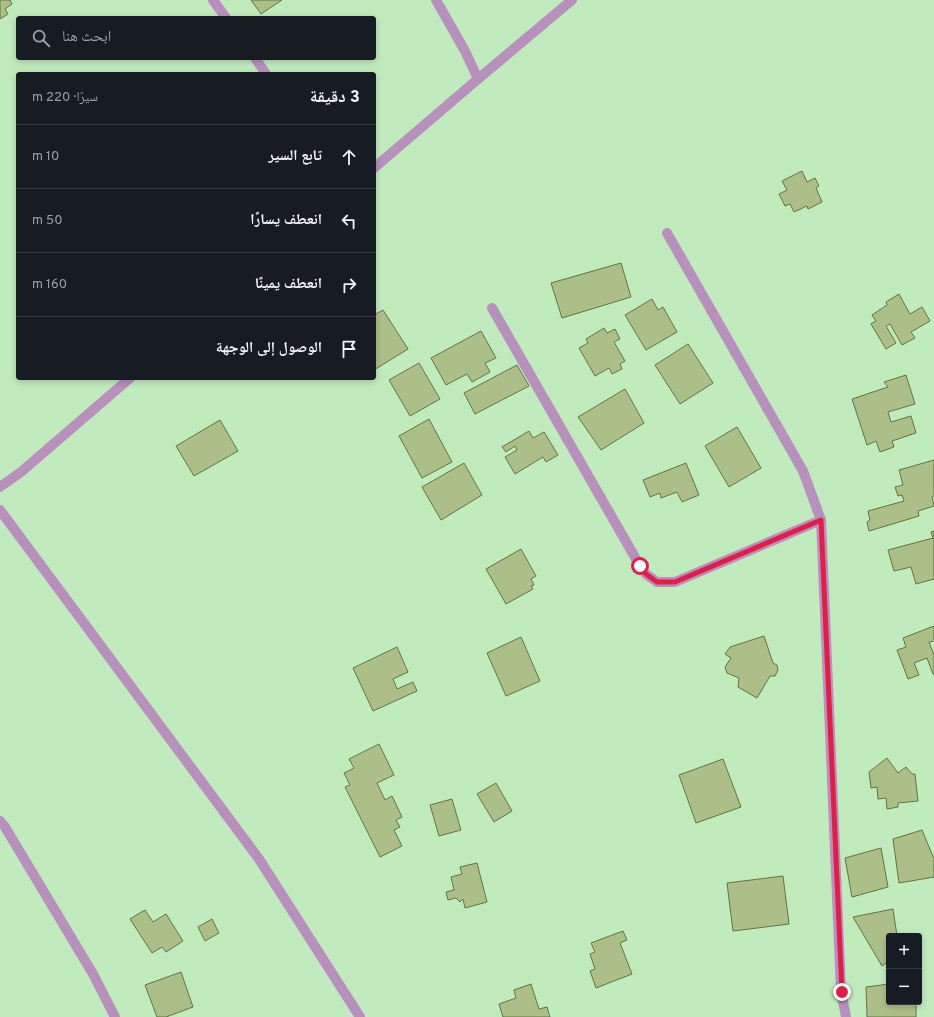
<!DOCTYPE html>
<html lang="ar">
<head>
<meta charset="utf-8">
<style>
  body { margin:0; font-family:Overpass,"Noto Naskh Arabic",sans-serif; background:#20242c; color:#f1f3f6; direction:rtl }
  .controls { position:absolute; right:12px; bottom:12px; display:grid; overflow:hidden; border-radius:4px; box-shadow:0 2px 6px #0003 }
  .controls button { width:36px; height:36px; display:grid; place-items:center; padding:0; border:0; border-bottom:1px solid #363941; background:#171b24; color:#f1f3f6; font:20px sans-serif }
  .stop { position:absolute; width:12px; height:12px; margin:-9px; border:3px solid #e11d48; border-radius:50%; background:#fff }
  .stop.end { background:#e11d48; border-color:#fff; box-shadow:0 1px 4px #0008 }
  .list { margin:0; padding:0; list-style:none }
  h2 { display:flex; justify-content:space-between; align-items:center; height:52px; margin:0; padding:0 16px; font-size:17px }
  h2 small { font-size:13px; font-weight:400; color:#9ea1a6 }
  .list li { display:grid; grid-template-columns:26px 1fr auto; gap:12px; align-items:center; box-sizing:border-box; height:64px; padding:0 16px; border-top:1px solid #363941 }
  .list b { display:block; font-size:15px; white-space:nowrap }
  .list em { font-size:13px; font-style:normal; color:#9ea1a6 }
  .icon { flex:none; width:22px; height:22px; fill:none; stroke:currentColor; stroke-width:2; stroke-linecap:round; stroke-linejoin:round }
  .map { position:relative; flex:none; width:934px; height:1017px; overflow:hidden; direction:ltr }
  .search { position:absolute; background:#171b24; box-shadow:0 2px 6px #0003; left:16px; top:16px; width:360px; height:44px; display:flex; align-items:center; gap:10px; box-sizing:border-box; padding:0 14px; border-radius:4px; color:#9ea1a6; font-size:15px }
  .panel { position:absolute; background:#171b24; box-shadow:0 2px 6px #0003; left:16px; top:72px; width:360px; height:308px; border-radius:4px; direction:rtl }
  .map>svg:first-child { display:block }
  .building { fill:#adbf89; stroke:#637340 }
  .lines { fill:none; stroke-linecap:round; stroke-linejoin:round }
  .street { stroke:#b88fbd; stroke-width:10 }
  .route { stroke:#e11d48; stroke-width:5 }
</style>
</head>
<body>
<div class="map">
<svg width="934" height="1017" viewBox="0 0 934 1017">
  <rect width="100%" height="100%" fill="#c0ebbd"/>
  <g class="building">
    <path d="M0,0H10L12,4L5,9L8,14L0,19Z"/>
    <path d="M251,0H282L261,14Z"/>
    <path d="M802,171L807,182L815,178L819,186L816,188L822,202L808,209L807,206L794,212L790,204L785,206L779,194L787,190L782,181Z"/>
    <path d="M621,263L631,297L562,318L551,283Z"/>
    <path d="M899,294L910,314L922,307L930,321L911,332L915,338L902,345L890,324L886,326L896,343L886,349L871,324L876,321L872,315L887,305L886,302Z"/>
    <path d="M652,299L658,310L663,307L677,332L646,350L625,315Z"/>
    <path d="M383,310L408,349L374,370V315Z"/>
    <path d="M604,328L607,333L615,329L620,339L614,342L625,361L620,364L622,369L612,374L609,368L595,376L579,348L588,343L586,339Z"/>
    <path d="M481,331L496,358L485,363L490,372L472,382L467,374L446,385L431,358Z"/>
    <path d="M688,344L713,383L680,404L655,365Z"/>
    <path d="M419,363L440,399L410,416L389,380Z"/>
    <path d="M517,365L529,386L475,414L464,393Z"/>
    <path d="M906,375L915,404L888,412L891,422L911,416L916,433L892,441L894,447L880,452L876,441L867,445L852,399L888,387L884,382Z"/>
    <path d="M625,389L644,423L601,450L578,417Z"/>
    <path d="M429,419L452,462L422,478L399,436Z"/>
    <path d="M220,420L238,451L194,476L176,446Z"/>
    <path d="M737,427L761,468L729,487L705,446Z"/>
    <path d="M529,431L533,438L544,432L558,455L546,462L543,457L515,474L505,457L517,450L515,446L506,452L502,447Z"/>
    <path d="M934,460V496L932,497L934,506L918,511L919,516L869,531L867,522L870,520L868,511L904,501L902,495L898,496L895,487L903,485L899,470Z"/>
    <path d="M464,463L482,495L441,520L422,487Z"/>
    <path d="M686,463L699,495L682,502L677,492L661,498L660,493L650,497L643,480Z"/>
    <path d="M934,531V579L916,584L911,567L894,571L888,550L933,538L931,532Z"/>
    <path d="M521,549L536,576L531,579L534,585L531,586L533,589L506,604L486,569Z"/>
    <path d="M934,626V641L929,642L934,655V674H933L927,658L914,663L919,675L908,679L897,650L906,647L903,638Z"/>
    <path d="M764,636L773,663L777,665L778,670L775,676H770L757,698L738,687L739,678L727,673L725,667L731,658L725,654L730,647Z"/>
    <path d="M521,637L540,681L506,696L487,653Z"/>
    <path d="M397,647L408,672L393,679L397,689L413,682L417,691L373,711L353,668Z"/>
    <path d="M379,744L394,775L377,783L385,800L392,796L402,817L396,820L400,827L394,830L402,846L380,857L345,787L350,785L344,773L354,768L349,759Z"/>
    <path d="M887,758L898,773L906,767L912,774H915L918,801L898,803V807L887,809L886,798L878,799L877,787L871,788L869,772Z"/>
    <path d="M723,759L741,807L696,823L679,775Z"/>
    <path d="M496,783L512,811L494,822L477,794Z"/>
    <path d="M452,799L461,830L439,836L430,805Z"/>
    <path d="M922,830L934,859V877L899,883L893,839Z"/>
    <path d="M881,848L888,887L852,897L845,858Z"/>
    <path d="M477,863L487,902L465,908L463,899L460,902L456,898L448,900L446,892L454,890L451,877L462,874L460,867Z"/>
    <path d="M783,876L789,924L733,931L727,883Z"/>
    <path d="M893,909L897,936H889V961L882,966L853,917Z"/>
    <path d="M145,910L153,922L166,914L183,941L166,952L162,947L152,953L130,919Z"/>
    <path d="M212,919L219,933L205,941L198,927Z"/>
    <path d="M623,931L627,940L620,943L632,974L596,988L590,971L595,969L590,954L595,952L591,943Z"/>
    <path d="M181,972L193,1007L166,1017H157L145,985Z"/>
    <path d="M531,984L539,1009L547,1007L550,1017H503L499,1004L516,998L514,990Z"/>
    <path d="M889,984V1002H916V1017H867L866,987Z"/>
  </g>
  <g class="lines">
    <g class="street">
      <path d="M213,0L226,18"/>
      <path d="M436,0L465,51L478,79"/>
      <path d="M255,58L266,74"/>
      <path d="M374,168L478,79L572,0"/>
      <path d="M667,233L803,471L821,520L841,991L846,1017"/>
      <path d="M492,308L640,566L646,574L657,582H675L821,520"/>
      <path d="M0,487L21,472L130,378"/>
      <path d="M0,510L259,859L360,1017"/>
      <path d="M0,821L5,827L93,974L115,1017"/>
    </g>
  </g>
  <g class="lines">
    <path class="route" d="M640,566L646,574L657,582H675L821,520L842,992"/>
  </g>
</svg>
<div class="controls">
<button>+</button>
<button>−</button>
</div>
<div class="stop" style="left:640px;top:566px"></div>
<div class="stop end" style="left:842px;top:992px"></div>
<div class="search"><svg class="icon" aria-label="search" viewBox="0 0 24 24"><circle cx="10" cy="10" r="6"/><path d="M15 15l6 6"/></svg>ابحث هنا</div>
<section class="panel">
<h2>3 دقيقة<small>سيرًا · 220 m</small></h2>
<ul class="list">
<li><svg class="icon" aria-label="ahead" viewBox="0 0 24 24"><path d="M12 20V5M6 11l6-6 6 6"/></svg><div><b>تابع السير</b></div><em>10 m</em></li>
<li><svg class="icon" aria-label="left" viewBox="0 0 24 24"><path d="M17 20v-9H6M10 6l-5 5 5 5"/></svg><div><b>انعطف يسارًا</b></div><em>50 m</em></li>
<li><svg class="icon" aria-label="right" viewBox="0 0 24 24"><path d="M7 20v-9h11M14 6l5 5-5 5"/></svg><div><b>انعطف يمينًا</b></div><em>160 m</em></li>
<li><svg class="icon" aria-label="arrive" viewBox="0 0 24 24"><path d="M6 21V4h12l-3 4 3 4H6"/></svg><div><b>الوصول إلى الوجهة</b></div></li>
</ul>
</section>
</div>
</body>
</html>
